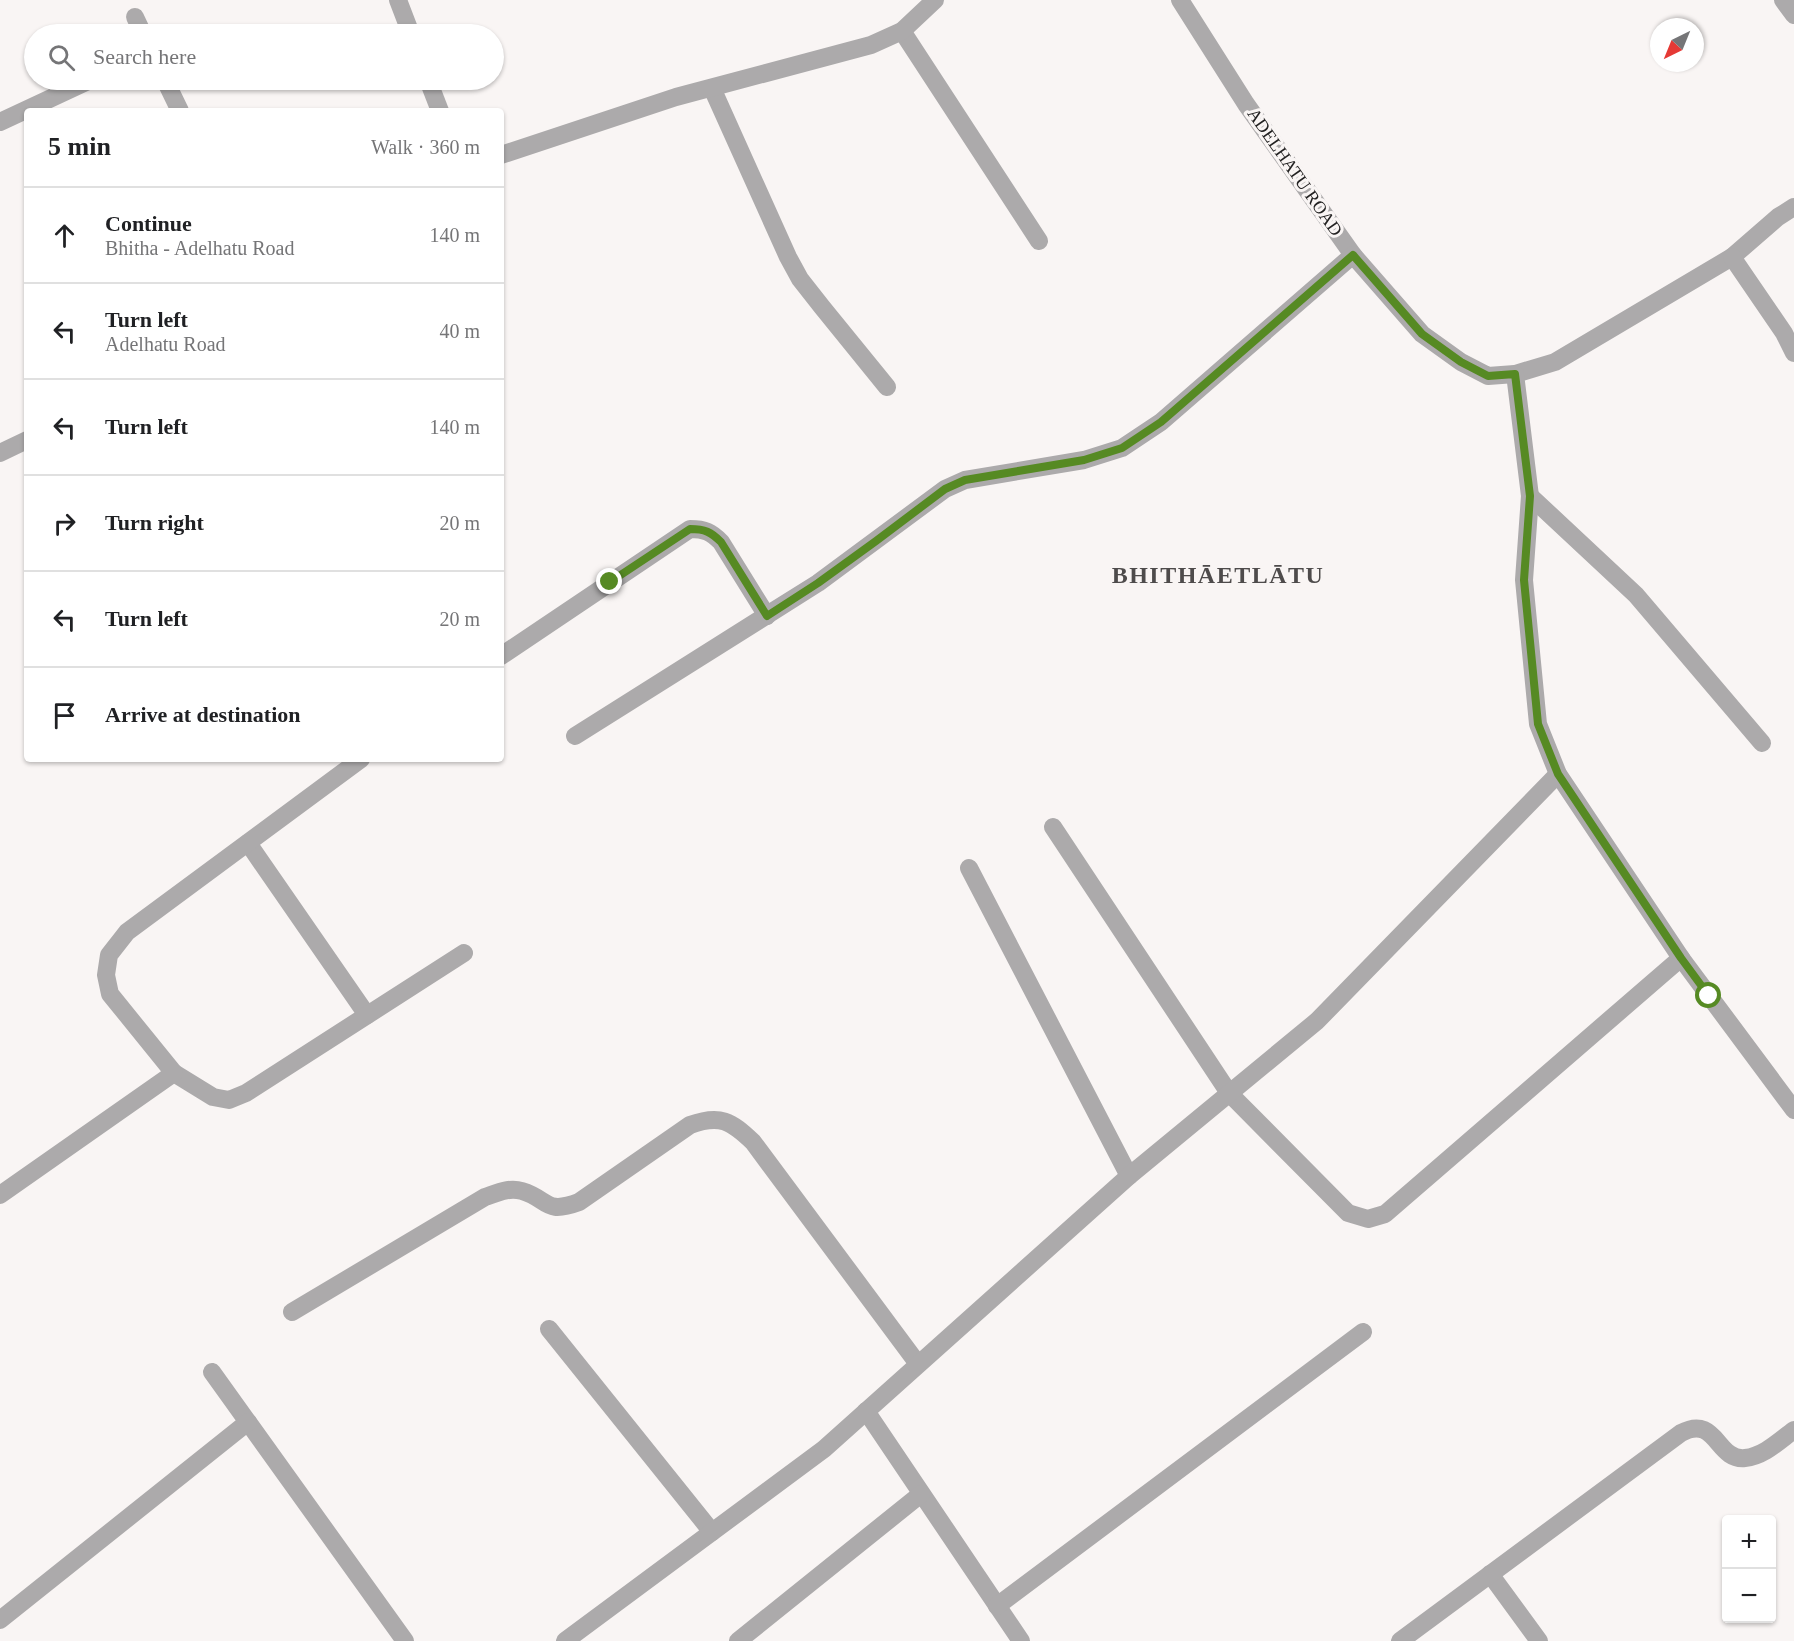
<!DOCTYPE html>
<html lang="en">
<head>
<meta charset="utf-8">
<style>
  body { margin:0; font-family:Georgia,serif; background:#f2f2f2; color:#202124 }
  .controls { position:absolute; right:18px; bottom:18px; display:grid; overflow:hidden; border-radius:6px; box-shadow:0 2px 4px #0004 }
  .controls button { width:54px; height:54px; display:grid; place-items:center; padding:0; border:0; border-bottom:2px solid #e0e0e0; background:#fff; color:#202124; font:30px sans-serif }
  .compass { position:absolute; left:1650px; top:18px; width:54px; height:54px; border-radius:50%; background:#fff; box-shadow:0 2px 4px #0004; rotate:223deg }
  .stop { position:absolute; width:18px; height:18px; margin:-14px; border:4px solid #568a23; border-radius:50%; background:#fff }
  .stop.end { background:#568a23; border-color:#fff; box-shadow:0 2px 6px #0008 }
  .list { margin:0; padding:0; list-style:none }
  h2 { display:flex; justify-content:space-between; align-items:center; height:78px; margin:0; padding:0 24px; font-size:26px }
  h2 small { font-size:20px; font-weight:400; color:#757577 }
  .list li { display:grid; grid-template-columns:39px 1fr auto; gap:18px; align-items:center; box-sizing:border-box; height:96px; padding:0 24px; border-top:2px solid #e0e0e0 }
  .list b { display:block; font-size:22px; white-space:nowrap }
  .list p { margin:0; font-size:20px; white-space:nowrap; color:#757577 }
  .list em { font-size:20px; font-style:normal; color:#757577 }
  .icon { flex:none; width:33px; height:33px; fill:none; stroke:currentColor; stroke-width:2; stroke-linecap:round; stroke-linejoin:round }
  .map { position:relative; flex:none; width:1794px; height:1641px; overflow:hidden }
  .search { position:absolute; background:#fff; box-shadow:0 2px 4px #0004; left:24px; top:24px; width:480px; height:66px; display:flex; align-items:center; gap:15px; box-sizing:border-box; padding:0 21px; border-radius:33px; color:#757577; font-size:22px }
  .panel { position:absolute; background:#fff; box-shadow:0 2px 4px #0004; left:24px; top:108px; width:480px; height:654px; border-radius:6px }
  .map>svg:first-child { display:block }
  .lines { fill:none; stroke-linecap:round; stroke-linejoin:round }
  .minor { stroke:#acaaab; stroke-width:18 }
  .route { stroke:#568a23; stroke-width:8 }
  .labels { text-anchor:middle; stroke-width:6; stroke-linejoin:round; paint-order:stroke }
  .street-label { font-size:18px; fill:#232222; stroke:#f9f5f4 }
  .district-label { font-size:24px; font-weight:bold; letter-spacing:1.5px; fill:#4e4b4b; stroke:#f9f5f4 }
</style>
</head>
<body>
<div class="map">
<svg width="1794" height="1641" viewBox="0 0 1794 1641">
  <rect width="100%" height="100%" fill="#f9f5f4"/>
  <g class="lines">
    <g class="minor">
      <path d="M398,0L411,34"/>
      <path d="M1180,0L1246,104L1353,255L1422,334L1461,362L1488,376L1515,374L1555,362L1732,257L1778,217L1794,207"/>
      <path d="M1783,0L1794,15"/>
      <path d="M135,17L143,34"/>
      <path d="M902,31L1039,241"/>
      <path d="M165,80L180,111"/>
      <path d="M428,80L440,111"/>
      <path d="M712,88L788,257L800,279L822,307L887,387"/>
      <path d="M0,122L90,80"/>
      <path d="M501,155L676,97L871,45L902,31L935,0"/>
      <path d="M1732,257L1784,333L1794,353"/>
      <path d="M1515,374L1530,496L1524,580L1538,724L1558,774L1681,958L1794,1110"/>
      <path d="M0,453L27,440"/>
      <path d="M1530,496L1636,595L1762,743"/>
      <path d="M501,656L690,529C705,529 711,532 721,542L767,616"/>
      <path d="M575,736L818,583L945,489L965,480L1084,460L1122,448L1161,422L1353,255"/>
      <path d="M1053,827L1229,1093L1348,1213L1368,1219L1385,1214L1681,958"/>
      <path d="M248,843L367,1015"/>
      <path d="M969,868L1129,1176"/>
      <path d="M174,1073L213,1097L229,1100L246,1093L464,953"/>
      <path d="M0,1195L174,1073L110,994L106,975L109,955L127,932L361,759"/>
      <path d="M292,1312L485,1197C497,1193 509,1187 522,1191C549,1199 544,1215 579,1202L690,1125C720,1114 731,1121 753,1142L918,1364"/>
      <path d="M549,1329L712,1532"/>
      <path d="M212,1372L405,1641"/>
      <path d="M866,1411L1021,1641"/>
      <path d="M1490,1574L1539,1641"/>
      <path d="M997,1606L1363,1332"/>
      <path d="M0,1620L248,1422"/>
      <path d="M565,1641L824,1449L1129,1176L1317,1021L1558,774"/>
      <path d="M738,1641L921,1494"/>
      <path d="M1400,1641L1681,1433C1717,1414 1716,1461 1745,1458C1764,1456 1779,1441 1794,1430"/>
    </g>
  </g>
  <g class="lines">
    <path class="route" d="M610,582L690,529C705,529 711,532 721,542L767,616L818,583L876,541L945,489L965,480L1084,460L1122,448L1161,422L1353,255L1422,334L1461,362L1488,376L1515,374L1530,496L1524,580L1538,724L1558,774L1681,958L1709,996"/>
  </g>
  <g class="labels">
    <g class="street-label">
      <text transform="translate(1295 172) rotate(55)" y="6">ADELHATU ROAD</text>
    </g>
    <g class="district-label">
      <text x="1218" y="583">BHITHĀETLĀTU</text>
    </g>
  </g>
</svg>
<div class="controls">
<button>+</button>
<button>−</button>
</div>
<svg class="compass" viewBox="-18 -18 36 36"><path d="M0-13l5 13h-10z" fill="#e53935"/><path d="M0 13l5-13h-10z" fill="#757577"/></svg>
<div class="stop" style="left:1709px;top:996px"></div>
<div class="stop end" style="left:610px;top:582px"></div>
<div class="search"><svg class="icon" aria-label="search" viewBox="0 0 24 24"><circle cx="10" cy="10" r="6"/><path d="M15 15l6 6"/></svg>Search here</div>
<section class="panel">
<h2>5 min<small>Walk · 360 m</small></h2>
<ul class="list">
<li><svg class="icon" aria-label="ahead" viewBox="0 0 24 24"><path d="M12 20V5M6 11l6-6 6 6"/></svg><div><b>Continue</b><p>Bhitha - Adelhatu Road</p></div><em>140 m</em></li>
<li><svg class="icon" aria-label="left" viewBox="0 0 24 24"><path d="M17 20v-9H6M10 6l-5 5 5 5"/></svg><div><b>Turn left</b><p>Adelhatu Road</p></div><em>40 m</em></li>
<li><svg class="icon" aria-label="left" viewBox="0 0 24 24"><path d="M17 20v-9H6M10 6l-5 5 5 5"/></svg><div><b>Turn left</b></div><em>140 m</em></li>
<li><svg class="icon" aria-label="right" viewBox="0 0 24 24"><path d="M7 20v-9h11M14 6l5 5-5 5"/></svg><div><b>Turn right</b></div><em>20 m</em></li>
<li><svg class="icon" aria-label="left" viewBox="0 0 24 24"><path d="M17 20v-9H6M10 6l-5 5 5 5"/></svg><div><b>Turn left</b></div><em>20 m</em></li>
<li><svg class="icon" aria-label="arrive" viewBox="0 0 24 24"><path d="M6 21V4h12l-3 4 3 4H6"/></svg><div><b>Arrive at destination</b></div></li>
</ul>
</section>
</div>
</body>
</html>
